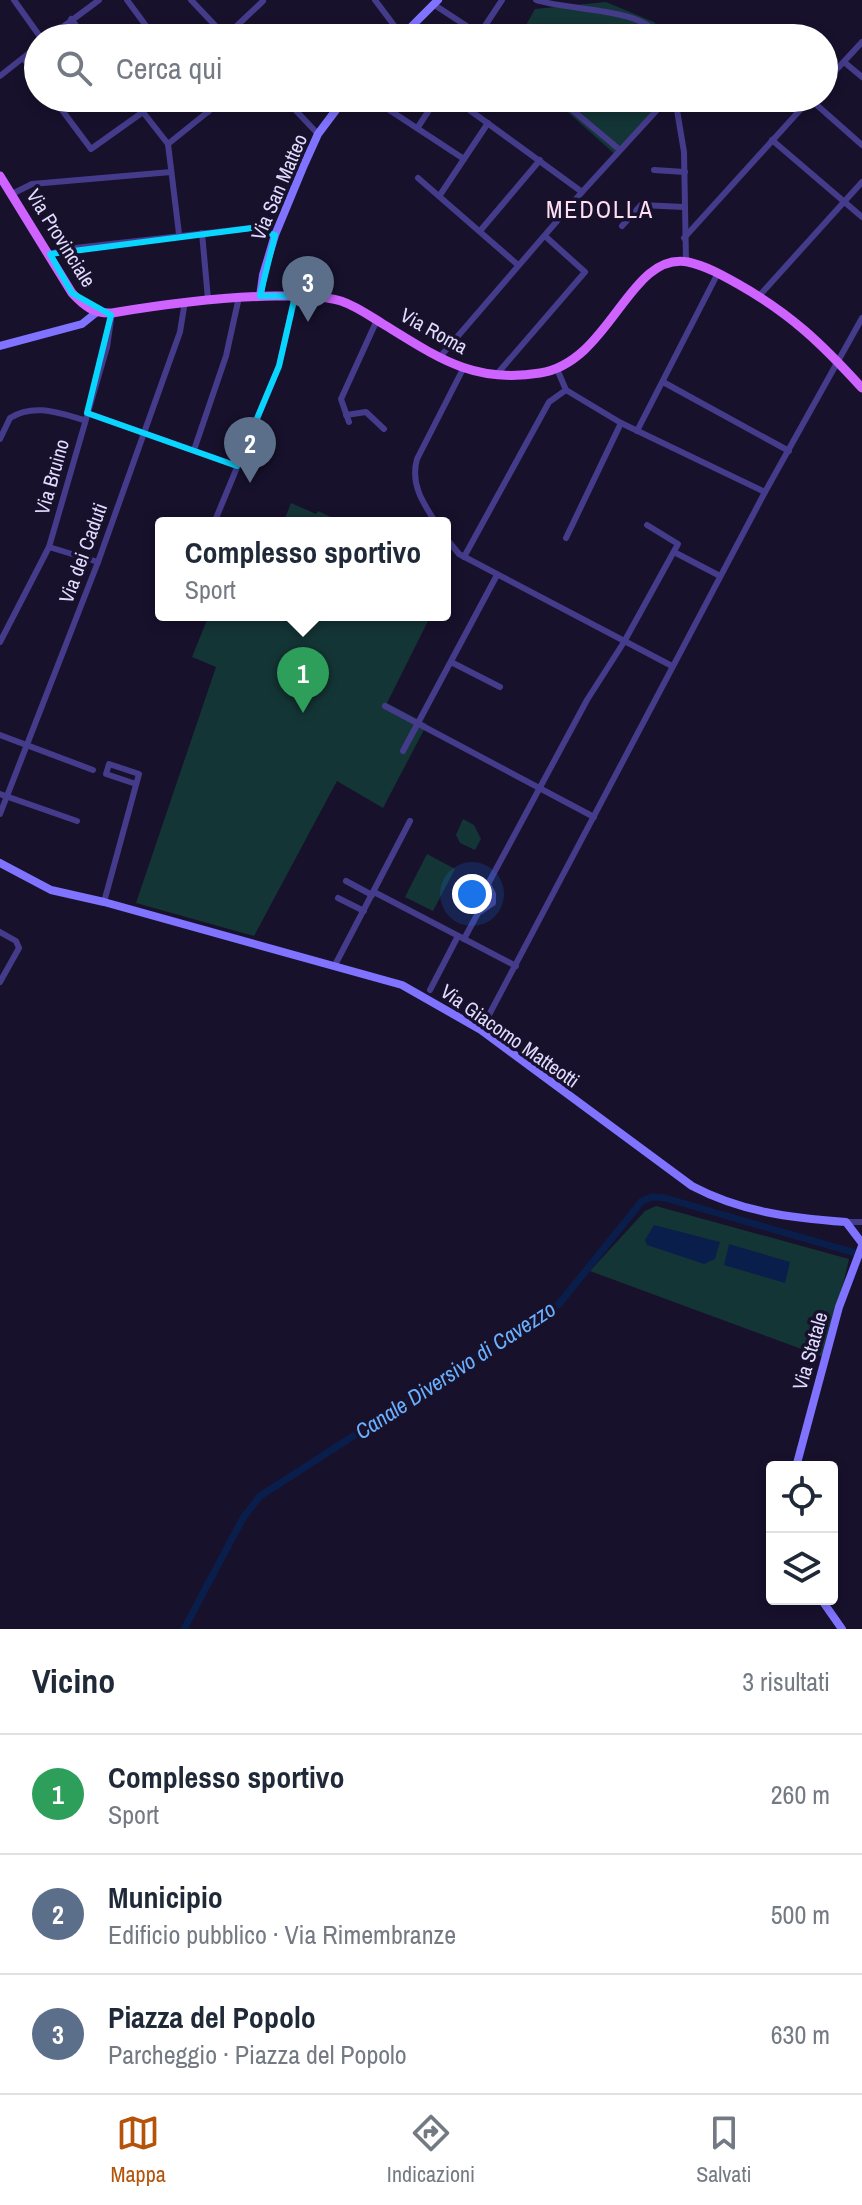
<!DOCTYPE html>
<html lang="it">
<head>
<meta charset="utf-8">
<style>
  body { margin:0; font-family:"Archivo Narrow",sans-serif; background:#f2f2f3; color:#1f2937 }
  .controls { position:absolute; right:24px; bottom:24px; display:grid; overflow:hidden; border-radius:8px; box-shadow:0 4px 12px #0003 }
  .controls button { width:72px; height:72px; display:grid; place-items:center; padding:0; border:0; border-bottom:2px solid #e0e1e3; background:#fff; color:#1f2937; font:40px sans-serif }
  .you { position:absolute; left:472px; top:894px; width:28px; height:28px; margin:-20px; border:6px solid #fff; border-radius:50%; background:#1a73e8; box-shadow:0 0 0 12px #1a73e833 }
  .badge { display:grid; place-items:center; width:52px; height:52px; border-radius:50%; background:#b45309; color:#fff; font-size:26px; font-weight:700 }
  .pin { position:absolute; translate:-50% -66px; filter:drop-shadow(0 2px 4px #0008) }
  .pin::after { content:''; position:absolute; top:42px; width:28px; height:24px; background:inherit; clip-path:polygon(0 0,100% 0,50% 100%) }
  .popup { position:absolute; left:155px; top:517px; width:296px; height:104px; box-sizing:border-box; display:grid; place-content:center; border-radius:8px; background:#fff; filter:drop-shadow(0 2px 6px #0005); font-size:26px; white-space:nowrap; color:#747a83 }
  .popup b { font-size:30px; color:#1f2937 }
  .popup::after { content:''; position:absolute; left:50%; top:100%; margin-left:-16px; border:16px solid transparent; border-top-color:#fff }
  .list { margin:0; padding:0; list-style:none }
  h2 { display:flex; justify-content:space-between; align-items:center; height:104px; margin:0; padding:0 32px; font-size:34px }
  h2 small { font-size:26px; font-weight:400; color:#747a83 }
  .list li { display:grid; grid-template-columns:52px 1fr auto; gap:24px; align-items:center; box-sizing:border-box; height:120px; padding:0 32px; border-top:2px solid #e0e1e3 }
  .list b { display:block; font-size:30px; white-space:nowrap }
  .list p { margin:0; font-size:26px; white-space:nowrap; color:#747a83 }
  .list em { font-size:26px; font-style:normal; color:#747a83 }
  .icon { flex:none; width:44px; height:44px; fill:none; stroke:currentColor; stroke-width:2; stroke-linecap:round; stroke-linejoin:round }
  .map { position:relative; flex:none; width:862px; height:1629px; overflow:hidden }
  .search { position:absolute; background:#fff; box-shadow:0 4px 12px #0003; left:24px; right:24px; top:24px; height:88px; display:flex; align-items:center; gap:20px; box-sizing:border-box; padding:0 28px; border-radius:44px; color:#747a83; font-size:30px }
  .sheet { height:464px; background:#fff }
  nav { display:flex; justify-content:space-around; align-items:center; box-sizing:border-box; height:112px; border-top:2px solid #e0e1e3; background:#fff; font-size:22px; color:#747a83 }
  nav a { display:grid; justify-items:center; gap:4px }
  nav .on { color:#b45309 }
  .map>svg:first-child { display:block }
  .green { fill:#143536 }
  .water { fill:#0a1e4b }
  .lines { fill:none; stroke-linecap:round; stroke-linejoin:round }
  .canal { stroke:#0a1e4b; stroke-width:7 }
  .street { stroke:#443b8b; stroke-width:6 }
  .secondary { stroke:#7f73ff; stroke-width:8 }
  .primary { stroke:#cf63ff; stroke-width:9 }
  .marked { fill:none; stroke:#08d6ff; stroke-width:6; stroke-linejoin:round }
  .labels { text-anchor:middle; stroke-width:7; stroke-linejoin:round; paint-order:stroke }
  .street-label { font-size:20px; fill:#e2dcff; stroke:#17112c }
  .water-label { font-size:22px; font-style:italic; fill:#6ab0ff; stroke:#17112c }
  .quarter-label { font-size:24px; letter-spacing:2px; fill:#ffdef1; stroke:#17112c }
</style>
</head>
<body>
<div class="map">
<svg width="862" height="1629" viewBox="0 0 862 1629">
  <rect width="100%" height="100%" fill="#17112c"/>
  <g class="green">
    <path d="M606,2L654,22L668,38H519L535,9Z"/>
    <path d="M552,98H667L618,157Z"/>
    <path d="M291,503L316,514L318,511L344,523H283Z"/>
    <path d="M209,615H431L387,703L427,724L383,808L337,781L254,936L136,903L216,667L192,657Z"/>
    <path d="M463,819L474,825L481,839L475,850L460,843L456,835Z"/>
    <path d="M427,854L455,869L433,911L405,897Z"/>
    <path d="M656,1206L849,1259L826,1358L590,1271L645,1211Z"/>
  </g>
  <g class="water">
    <path d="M654,1225L720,1242L715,1259L704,1264L647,1245L645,1240Z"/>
    <path d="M729,1244L790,1262L785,1283L724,1265Z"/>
  </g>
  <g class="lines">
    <path class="canal" d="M184,1629L243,1518L260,1496L559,1304L642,1201L652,1197L665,1198L862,1255"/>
    <g class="street">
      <path d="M14,0L41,38"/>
      <path d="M127,0L155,38"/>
      <path d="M191,0L227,38"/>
      <path d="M375,0L402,36"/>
      <path d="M536,0C568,11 644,7 660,38"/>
      <path d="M433,4L485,38"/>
      <path d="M71,19L86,38"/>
      <path d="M225,37L263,1"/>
      <path d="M48,38L99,0"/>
      <path d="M297,38L300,35"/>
      <path d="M477,38L502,0"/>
      <path d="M24,59L38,78"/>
      <path d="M844,62L862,77"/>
      <path d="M0,76L38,46"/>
      <path d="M824,83L862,42"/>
      <path d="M53,98L91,149L143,112"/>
      <path d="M132,98L168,144L179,234"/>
      <path d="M198,98L208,112"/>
      <path d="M284,98L318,134"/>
      <path d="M371,98L464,159"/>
      <path d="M453,98L582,192"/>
      <path d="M558,98L620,150"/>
      <path d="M675,98L684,152L686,261"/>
      <path d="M810,99L862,145"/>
      <path d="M418,127L437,98"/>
      <path d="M772,140L862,217"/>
      <path d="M168,144L225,98"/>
      <path d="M654,170L685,172"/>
      <path d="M418,178L518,265"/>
      <path d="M12,194L32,184L171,172"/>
      <path d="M440,195L488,123"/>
      <path d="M622,226L641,205L684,207"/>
      <path d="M480,231L540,160"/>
      <path d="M202,233L208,299"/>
      <path d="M684,238L811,98"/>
      <path d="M50,254L66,249L252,228L275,235"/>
      <path d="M759,296L862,182"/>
      <path d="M439,358L582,192L668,98"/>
      <path d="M557,369L566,390L621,423L765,492"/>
      <path d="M497,374L585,272L545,236"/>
      <path d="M663,382L789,451"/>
      <path d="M87,413L237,466"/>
      <path d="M346,415L366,412L384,429"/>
      <path d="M349,422L341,399L377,320"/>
      <path d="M637,431L718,273"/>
      <path d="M0,439L10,418C34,403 59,413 84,420"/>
      <path d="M194,450L226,356L239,297"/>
      <path d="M214,523L279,366L295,296"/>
      <path d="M436,523C423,503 410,484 417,459L463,369"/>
      <path d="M445,537L459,554L672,666"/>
      <path d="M566,538L621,423"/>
      <path d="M49,547L98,562"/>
      <path d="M674,552L720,576"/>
      <path d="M464,557L549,402L566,390"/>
      <path d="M0,642L49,547L107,347L112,313"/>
      <path d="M451,662L500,687"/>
      <path d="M385,706L594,817"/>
      <path d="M0,735L93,770"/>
      <path d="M403,751L497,575"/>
      <path d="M0,794L77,821"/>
      <path d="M0,814L98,562L180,332L185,301"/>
      <path d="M346,881L372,895"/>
      <path d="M374,892L516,966"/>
      <path d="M338,898L364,911"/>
      <path d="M104,902L139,774L109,764L106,774L136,784"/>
      <path d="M0,932L16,941L19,948L0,982"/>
      <path d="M464,939L478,913L493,903V894L488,884L587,700L624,642L678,544L647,525"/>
      <path d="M335,965L410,821"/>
      <path d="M430,990L458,936"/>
      <path d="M481,1030L765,492L862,318"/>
      <path d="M846,1222H862"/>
    </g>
    <g class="secondary">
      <path d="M400,38L438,0"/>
      <path d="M260,296L263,275L275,235L304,165L318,134L345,98"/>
      <path d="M0,346L82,324L97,312"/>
      <path d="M0,863L51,890L104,902L402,985L481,1030L692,1186C741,1212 791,1218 846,1222L862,1243"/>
      <path d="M796,1467L839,1307L862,1246"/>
      <path d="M821,1599L842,1629"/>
    </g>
    <path class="primary" d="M0,176L72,293C84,306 94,314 112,313C166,304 219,297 275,296C296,296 320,295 341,301C356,306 370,316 383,324C437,357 473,384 540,373C611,362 629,251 688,262C706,266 722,275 738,284C791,314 822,344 862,388"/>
  </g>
  <path class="marked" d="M252,228L275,235L260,296H295L279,366L237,466L87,413L111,315L72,293L50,254Z"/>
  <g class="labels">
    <g class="street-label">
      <text transform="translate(279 187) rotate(-67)" y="7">Via San Matteo</text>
      <text transform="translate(61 238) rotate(58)" y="7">Via Provinciale</text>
      <text transform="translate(434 331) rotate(29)" y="7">Via Roma</text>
      <text transform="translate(52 477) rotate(-74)" y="7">Via Bruino</text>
      <text transform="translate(83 553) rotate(-70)" y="7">Via dei Caduti</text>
      <text transform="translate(510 1036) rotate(35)" y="7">Via Giacomo Matteotti</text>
      <text transform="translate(810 1351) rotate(-74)" y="7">Via Statale</text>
    </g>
    <g class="water-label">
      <text transform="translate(455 1370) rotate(-33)" y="8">Canale Diversivo di Cavezzo</text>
    </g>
    <g class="quarter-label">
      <text x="600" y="218">MEDOLLA</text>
    </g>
  </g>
</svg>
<div class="controls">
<button><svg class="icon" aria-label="locate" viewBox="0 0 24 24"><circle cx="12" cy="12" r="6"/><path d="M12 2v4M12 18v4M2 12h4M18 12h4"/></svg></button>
<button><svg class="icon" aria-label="layers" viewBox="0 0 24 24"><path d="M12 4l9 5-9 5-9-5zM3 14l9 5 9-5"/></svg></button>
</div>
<div class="you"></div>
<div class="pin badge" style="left:303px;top:713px;background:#2e9e5b">1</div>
<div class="popup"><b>Complesso sportivo</b>Sport</div>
<div class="pin badge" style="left:250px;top:483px;background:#5c6f8a">2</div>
<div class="pin badge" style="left:308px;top:322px;background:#5c6f8a">3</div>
<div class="search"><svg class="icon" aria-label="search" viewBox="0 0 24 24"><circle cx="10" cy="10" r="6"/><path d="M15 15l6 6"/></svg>Cerca qui</div>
</div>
<section class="sheet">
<h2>Vicino<small>3 risultati</small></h2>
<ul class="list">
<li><span class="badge" style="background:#2e9e5b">1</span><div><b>Complesso sportivo</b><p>Sport</p></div><em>260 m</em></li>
<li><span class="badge" style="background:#5c6f8a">2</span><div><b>Municipio</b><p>Edificio pubblico · Via Rimembranze</p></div><em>500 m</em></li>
<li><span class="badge" style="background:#5c6f8a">3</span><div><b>Piazza del Popolo</b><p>Parcheggio · Piazza del Popolo</p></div><em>630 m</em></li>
</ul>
</section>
<nav>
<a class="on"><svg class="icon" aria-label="map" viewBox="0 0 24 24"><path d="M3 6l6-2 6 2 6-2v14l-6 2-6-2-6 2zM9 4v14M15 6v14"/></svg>Mappa</a>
<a><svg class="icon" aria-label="directions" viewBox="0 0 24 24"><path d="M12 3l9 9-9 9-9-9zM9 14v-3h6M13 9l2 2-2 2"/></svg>Indicazioni</a>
<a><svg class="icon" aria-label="saved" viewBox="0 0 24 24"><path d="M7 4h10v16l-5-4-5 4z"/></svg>Salvati</a>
</nav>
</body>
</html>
